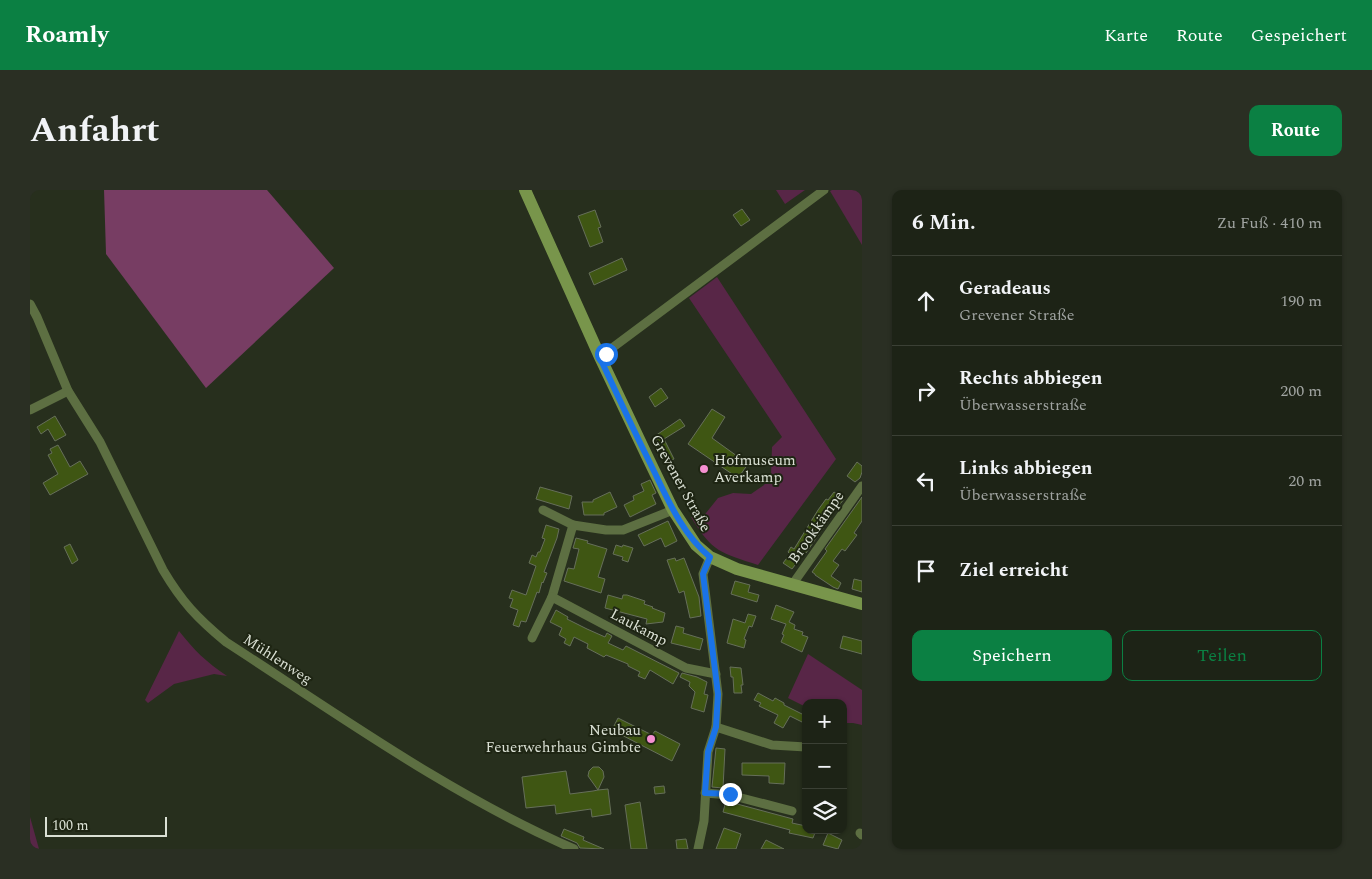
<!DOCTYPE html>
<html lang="de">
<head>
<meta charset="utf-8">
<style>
  body { margin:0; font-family:Spectral,serif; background:#2a2f23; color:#f1f3f6 }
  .controls { position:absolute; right:15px; bottom:15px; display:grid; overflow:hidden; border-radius:10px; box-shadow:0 1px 4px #0004 }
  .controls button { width:45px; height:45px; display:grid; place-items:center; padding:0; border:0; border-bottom:1px solid #3b4035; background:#1d2316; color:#f1f3f6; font:25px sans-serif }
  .scale { position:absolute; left:15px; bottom:12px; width:122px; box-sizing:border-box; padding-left:5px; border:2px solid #dae0d4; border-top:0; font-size:14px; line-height:18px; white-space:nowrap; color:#dae0d4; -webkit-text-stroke:4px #1e2513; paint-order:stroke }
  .stop { position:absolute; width:15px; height:15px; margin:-11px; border:4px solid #1a73e8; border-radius:50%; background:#fff }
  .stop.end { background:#1a73e8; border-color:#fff; box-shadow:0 1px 5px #0008 }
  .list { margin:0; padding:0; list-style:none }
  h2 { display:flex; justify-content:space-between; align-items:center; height:65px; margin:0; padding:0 20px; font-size:21px }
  h2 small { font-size:16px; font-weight:400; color:#a0a4a1 }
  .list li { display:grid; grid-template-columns:32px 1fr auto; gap:15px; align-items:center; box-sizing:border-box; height:90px; padding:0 20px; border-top:1px solid #3b4035 }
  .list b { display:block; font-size:19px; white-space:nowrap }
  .list p { margin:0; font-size:16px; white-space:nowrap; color:#a0a4a1 }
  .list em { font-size:16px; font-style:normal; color:#a0a4a1 }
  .actions { display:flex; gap:10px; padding:15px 20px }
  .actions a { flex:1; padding:11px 0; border:1px solid #0b8043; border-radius:10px; text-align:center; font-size:18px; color:#0b8043 }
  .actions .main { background:#0b8043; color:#fff }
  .icon { flex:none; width:28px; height:28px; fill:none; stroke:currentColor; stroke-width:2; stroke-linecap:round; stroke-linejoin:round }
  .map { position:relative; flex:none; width:832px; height:659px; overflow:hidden; border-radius:10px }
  header { display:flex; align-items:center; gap:30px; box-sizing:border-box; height:70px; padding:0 25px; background:#0b8043; color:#fff }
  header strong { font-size:24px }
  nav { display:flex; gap:28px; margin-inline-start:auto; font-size:18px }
  .intro { display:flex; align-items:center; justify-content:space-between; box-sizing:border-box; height:120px; padding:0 30px }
  h1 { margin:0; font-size:35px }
  .button { padding:12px 22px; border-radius:10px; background:#0b8043; color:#fff; font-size:18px; font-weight:700 }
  main { display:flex; gap:30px; padding:0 30px }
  aside { flex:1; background:#1d2316; border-radius:10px; box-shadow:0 1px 4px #0004 }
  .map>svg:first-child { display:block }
  .green { fill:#582647 }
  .forest { fill:#773d63 }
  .building { fill:#3f5613; stroke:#666f5a }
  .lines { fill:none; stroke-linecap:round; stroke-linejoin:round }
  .street { stroke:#5d6f42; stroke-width:9 }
  .secondary { stroke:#78954b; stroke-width:12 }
  .route { stroke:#1a73e8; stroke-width:6 }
  .poi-dot { fill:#f590d1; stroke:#1e2513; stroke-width:2 }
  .labels { text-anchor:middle; stroke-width:4; stroke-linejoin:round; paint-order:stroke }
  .poi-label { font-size:15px; fill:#dae0d4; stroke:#1e2513; text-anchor:start }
  .street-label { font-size:15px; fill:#dae0d4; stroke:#1e2513 }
</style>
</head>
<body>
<header>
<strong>Roamly</strong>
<nav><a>Karte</a><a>Route</a><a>Gespeichert</a></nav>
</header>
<div class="intro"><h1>Anfahrt</h1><a class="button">Route</a></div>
<main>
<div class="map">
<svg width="832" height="659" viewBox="0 0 832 659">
  <rect width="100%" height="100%" fill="#272f1d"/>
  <g class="green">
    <path d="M746,0H775L755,14Z"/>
    <path d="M802,0H832V55L800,1Z"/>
    <path d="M687,87L806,269L728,375C691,363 682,362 661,327L672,328L688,308L703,303L721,304L734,295L741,285L742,257L752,247L659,108Z"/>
    <path d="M149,441C164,460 176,472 197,486L184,484L144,494L118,513L115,510Z"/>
    <path d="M778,464L832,500V535L823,533H813V513H776V517L758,508Z"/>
    <path d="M0,627L9,659H0Z"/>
  </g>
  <path class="forest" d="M74,0H237L304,78L176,198L76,64Z"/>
  <g class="building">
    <path d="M712,19L720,30L711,36L703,25Z"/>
    <path d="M565,20L571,37L568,38L573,52L560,57L548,26Z"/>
    <path d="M592,68L597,80L564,95L559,83Z"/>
    <path d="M631,198L638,208L625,217L619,207Z"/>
    <path d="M682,219L695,227L682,248L718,274L708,288L658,254Z"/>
    <path d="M25,226L36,245L25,251L18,239L11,244L7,237Z"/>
    <path d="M650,229L655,236L634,249L644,269L637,272L625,246Z"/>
    <path d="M28,255L40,277L50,271L58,284L20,305L13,293L28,284L18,265L22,263L20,259Z"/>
    <path d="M827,272L832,276V282L830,288L825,292L817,286Z"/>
    <path d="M620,290L626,303L622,305L626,314L600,327L594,315L604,310L603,306L614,301L611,294Z"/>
    <path d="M510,297L542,306L539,319L506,309Z"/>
    <path d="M580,302L587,317L574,323V325H554L552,312H563V310Z"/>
    <path d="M804,302L814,309L807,318L804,316L797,326L800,328L776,363L775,362L762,379L753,373L760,364L758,362L761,357L764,359L788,320L796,309L798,310Z"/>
    <path d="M832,307V331L824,343L827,345L815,361L812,359L803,371L809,375L801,386L811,393L808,399L803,397L785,385V384L782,382L797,361L795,359Z"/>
    <path d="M638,331L647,351L635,357L631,348L614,356L608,345Z"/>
    <path d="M516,335L529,339L527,348L514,382L517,383L513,393L512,392L509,403L507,402L496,432L491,431L489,437L483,435L488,420L480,417L483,409L479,408L482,400L496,405L506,376L499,373L502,365L506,367L508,362H510L515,349L512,348Z"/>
    <path d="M546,348L558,351L557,353L577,359L568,387L575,389L571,403L534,391L538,378L544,379L549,359L543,358Z"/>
    <path d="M40,354L48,370L42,374L34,357Z"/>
    <path d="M586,355L592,357L593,355L603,358L598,372L592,370L593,367L583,364Z"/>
    <path d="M645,368L646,371L654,368L669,407L671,426L660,428L654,401L649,403L637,370Z"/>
    <path d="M824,389L832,391V402L822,399Z"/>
    <path d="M705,391L720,395L718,402L729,405L727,412L701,404Z"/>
    <path d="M578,405L592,409L593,405H597L615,411L614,414L623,417L622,418L635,423L633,432L616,434L617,429L575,418Z"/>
    <path d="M746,415L764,422L759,432L765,435L764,439L773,442L772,445L778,447L772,462L751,452L754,445L752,444L756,434L741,429Z"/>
    <path d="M526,420L538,427L537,429L557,439L575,447L577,443L582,446L578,453L593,460L596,456L649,483L643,494L620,480L615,489L608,486L610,482L598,476V474L576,465L574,467L557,458L558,454L544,447L540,456L534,453L536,449L529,445L532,438L520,432Z"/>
    <path d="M718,424L726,426L722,437L719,436L714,449L716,450L714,458L697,453L703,429L715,433Z"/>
    <path d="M646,436L654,438L653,443L673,449L670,460L641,453Z"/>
    <path d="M813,446L832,451V464L810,458Z"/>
    <path d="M700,477L711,478L713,495H711L712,503H704L703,487H701Z"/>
    <path d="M652,483L667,487L677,492L674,504L678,505L674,522L661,518L665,502L659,496L660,492L650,487Z"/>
    <path d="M728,503L743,511L745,508L754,513V515L776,526V534L760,526L753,538L744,533L748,525L729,516L731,513L724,510Z"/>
    <path d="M588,528L622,545L625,541L650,554L642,571L582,540Z"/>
    <path d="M686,558L695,559L693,598L682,597Z"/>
    <path d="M712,573H755L754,594L739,593V586L712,585Z"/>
    <path d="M563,577H569L573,581L574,587L568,600L578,599L581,624L562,627L561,619L526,624L525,615L496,618L492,587L536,581L540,604L563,601L568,600L558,586L559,581Z"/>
    <path d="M634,596L635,603L625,604L624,597Z"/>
    <path d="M696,611L763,629L762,633L776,636V640H786L783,648L759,643L760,640L693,622Z"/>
    <path d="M610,612L617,659H601L595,615Z"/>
    <path d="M694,638L711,644L706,659H686Z"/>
    <path d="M534,639L554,647L553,650L574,659L550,658L547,653L531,646Z"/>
    <path d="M798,643L812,650L808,659L793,655Z"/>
    <path d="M656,649L658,659H647L646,650Z"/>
    <path d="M736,650L754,659H731Z"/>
  </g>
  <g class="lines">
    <g class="street">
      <path d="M0,114L7,127L38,201L70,252L133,380C152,412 167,428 196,452C309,525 420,605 544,659"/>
      <path d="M570,167L794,0"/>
      <path d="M0,220L38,201"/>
      <path d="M513,320L543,335"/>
      <path d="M643,320L593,340H576L543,335L522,407L656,478L686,484"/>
      <path d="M762,395L832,296"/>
      <path d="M502,448L522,407"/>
      <path d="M686,537L742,555L776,557"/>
      <path d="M675,603L700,605L762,621"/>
      <path d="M830,643L832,645"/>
      <path d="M668,659L674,631L678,562L686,537L688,504L673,384L680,367"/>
    </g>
    <path class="secondary" d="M495,0L570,167L617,266L643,320L666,355L680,367L707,379L832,414"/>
  </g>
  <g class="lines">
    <path class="route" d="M576,164L570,168C586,202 602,237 619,271C636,305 650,342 680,367L673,384L688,504L686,537L678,562L675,603L700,604"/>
  </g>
  <g class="poi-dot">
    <circle cx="674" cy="279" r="5"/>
    <circle cx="621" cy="549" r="5"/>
  </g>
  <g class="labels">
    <g class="poi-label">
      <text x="684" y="275">Hofmuseum<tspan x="684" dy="17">Averkamp</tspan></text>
      <text x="611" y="545" text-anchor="end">Neubau<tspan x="611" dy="17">Feuerwehrhaus Gimbte</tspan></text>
    </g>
    <g class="street-label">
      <text transform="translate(651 293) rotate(61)" y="5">Grevener Straße</text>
      <text transform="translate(786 337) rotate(-55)" y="5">Brookkämpe</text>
      <text transform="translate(609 437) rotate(28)" y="5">Laukamp</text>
      <text transform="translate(248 469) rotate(33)" y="5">Mühlenweg</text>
    </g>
  </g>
</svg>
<div class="controls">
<button>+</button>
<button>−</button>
<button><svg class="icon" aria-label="layers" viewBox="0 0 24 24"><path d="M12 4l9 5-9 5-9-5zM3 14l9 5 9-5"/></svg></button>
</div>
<div class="scale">100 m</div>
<div class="stop" style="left:576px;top:164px"></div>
<div class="stop end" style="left:700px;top:604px"></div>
</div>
<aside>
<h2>6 Min.<small>Zu Fuß · 410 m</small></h2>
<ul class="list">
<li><svg class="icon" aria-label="ahead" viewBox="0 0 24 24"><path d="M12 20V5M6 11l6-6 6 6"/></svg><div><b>Geradeaus</b><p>Grevener Straße</p></div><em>190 m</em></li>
<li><svg class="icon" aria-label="right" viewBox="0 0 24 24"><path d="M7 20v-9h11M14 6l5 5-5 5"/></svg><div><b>Rechts abbiegen</b><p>Überwasserstraße</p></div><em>200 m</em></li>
<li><svg class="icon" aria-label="left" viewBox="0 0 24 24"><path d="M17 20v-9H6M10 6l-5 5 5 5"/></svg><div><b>Links abbiegen</b><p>Überwasserstraße</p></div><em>20 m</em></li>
<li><svg class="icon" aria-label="arrive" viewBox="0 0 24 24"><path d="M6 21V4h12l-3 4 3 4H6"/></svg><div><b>Ziel erreicht</b></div></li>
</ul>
<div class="actions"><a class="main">Speichern</a><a>Teilen</a></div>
</aside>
</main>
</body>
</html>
